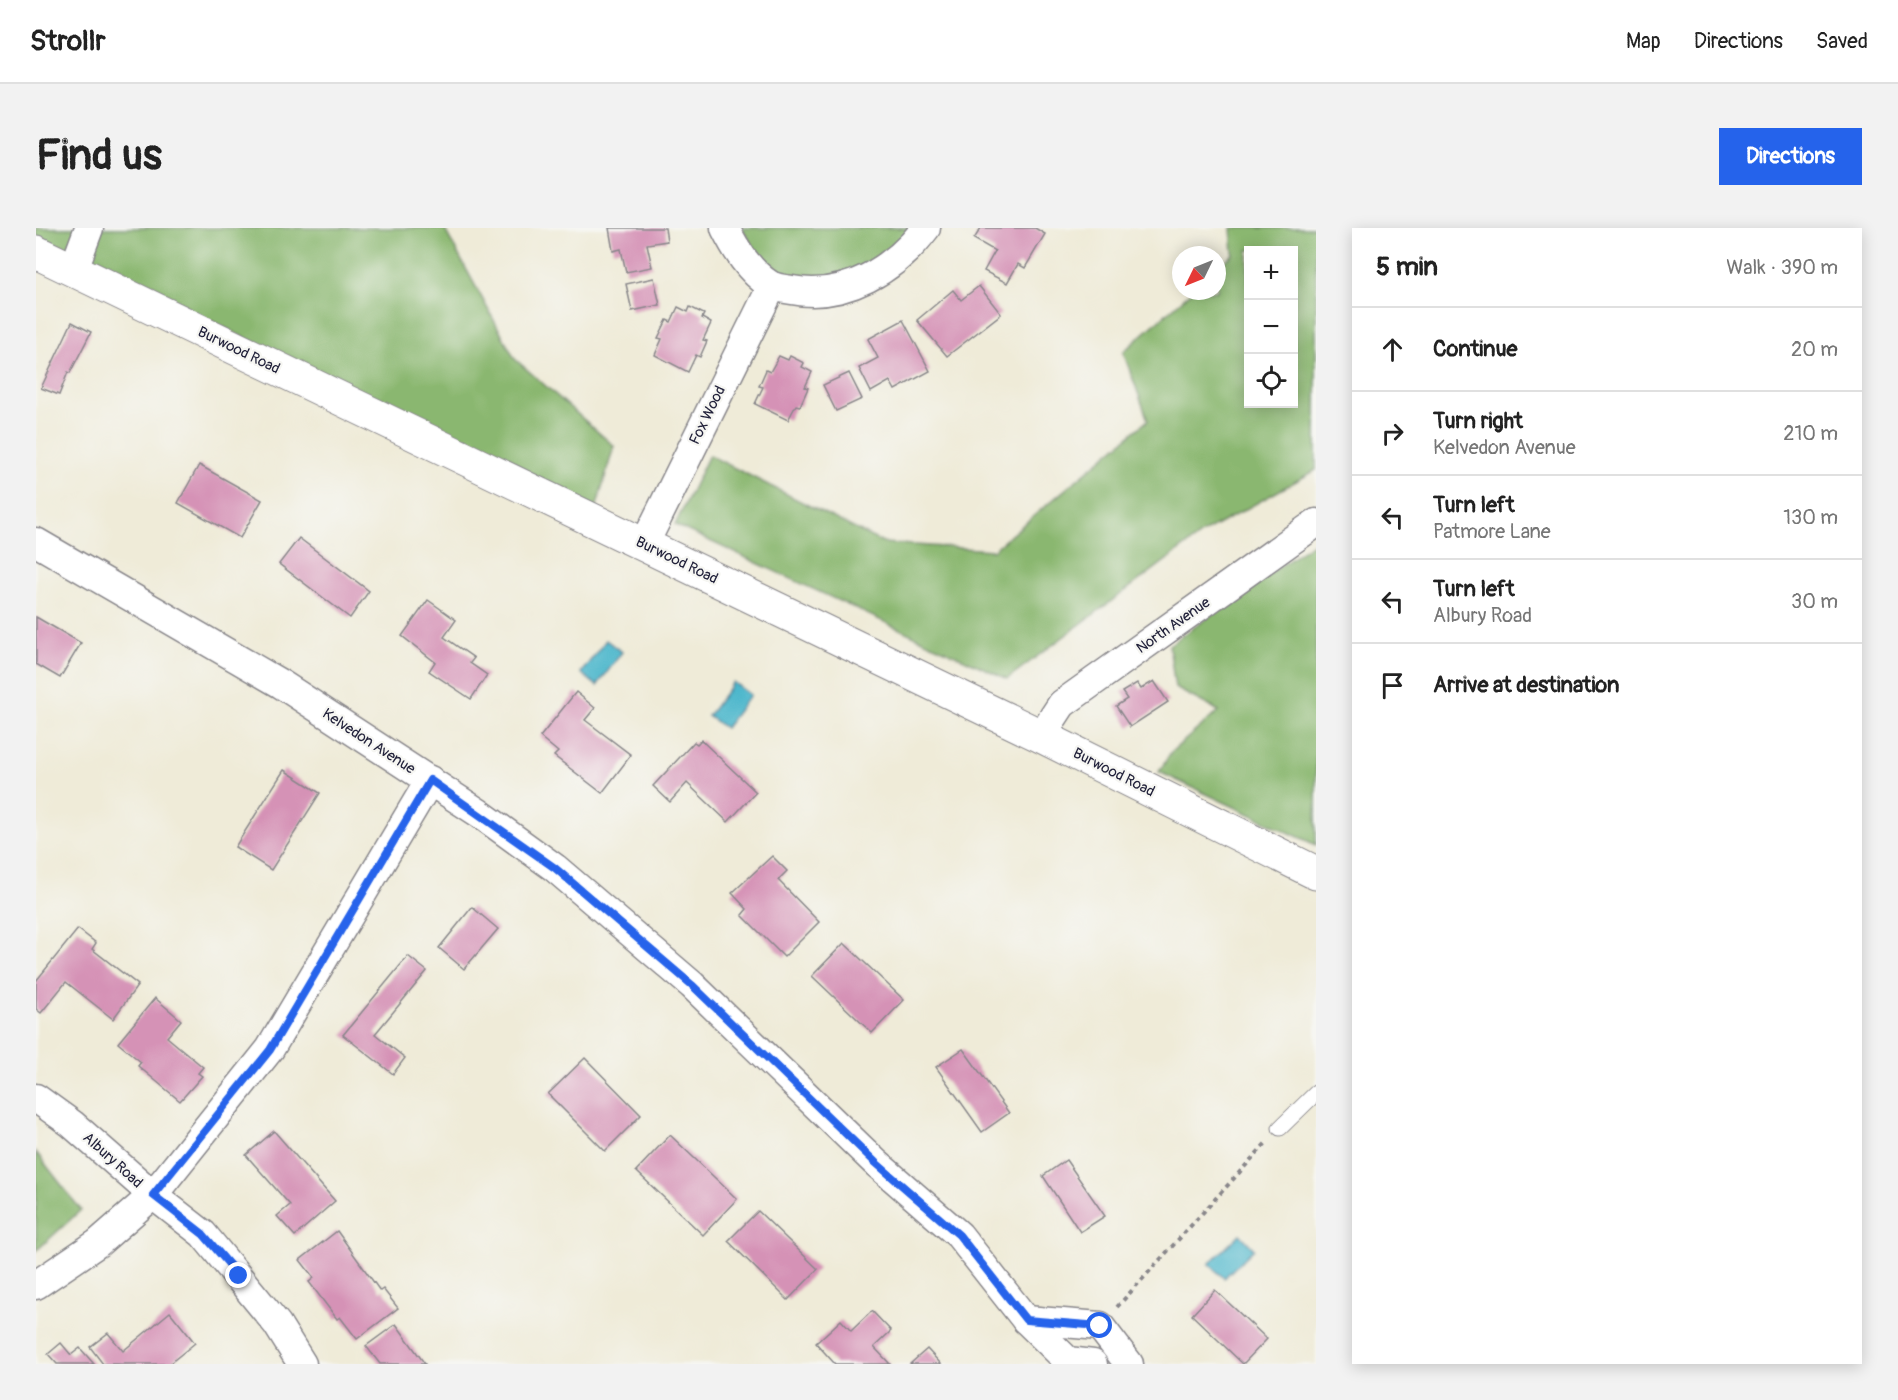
<!DOCTYPE html>
<html lang="en">
<head>
<meta charset="utf-8">
<style>
  body { margin:0; font-family:Pangolin,sans-serif; background:#f2f2f2; color:#222 }
  .controls { position:absolute; right:18px; top:18px; display:grid; overflow:hidden; border-radius:0px; box-shadow:0 3px 15px #0003 }
  .controls button { width:54px; height:54px; display:grid; place-items:center; padding:0; border:0; border-bottom:2px solid #e0e0e0; background:#fff; color:#222; font:30px sans-serif }
  .compass { position:absolute; left:1136px; top:18px; width:54px; height:54px; border-radius:50%; background:#fff; box-shadow:0 3px 15px #0003; rotate:227deg }
  .stop { position:absolute; width:18px; height:18px; margin:-14px; border:4px solid #2563eb; border-radius:50%; background:#fff }
  .stop.end { background:#2563eb; border-color:#fff; box-shadow:0 2px 6px #0008 }
  .list { margin:0; padding:0; list-style:none }
  h2 { display:flex; justify-content:space-between; align-items:center; height:78px; margin:0; padding:0 24px; font-size:26px }
  h2 small { font-size:20px; font-weight:400; color:#767676 }
  .list li { display:grid; grid-template-columns:39px 1fr auto; gap:18px; align-items:center; box-sizing:border-box; height:84px; padding:0 24px; border-top:2px solid #e0e0e0 }
  .list b { display:block; font-size:22px; white-space:nowrap }
  .list p { margin:0; font-size:20px; white-space:nowrap; color:#767676 }
  .list em { font-size:20px; font-style:normal; color:#767676 }
  .icon { flex:none; width:33px; height:33px; fill:none; stroke:currentColor; stroke-width:2; stroke-linecap:round; stroke-linejoin:round }
  .map { position:relative; flex:none; width:1280px; height:1136px; overflow:hidden; border-radius:0px }
  header { display:flex; align-items:center; gap:36px; box-sizing:border-box; height:84px; padding:0 30px; background:#fff; border-bottom:2px solid #e0e0e0 }
  header strong { font-size:28px }
  nav { display:flex; gap:33px; margin-inline-start:auto; font-size:21px }
  .intro { display:flex; align-items:center; justify-content:space-between; box-sizing:border-box; height:144px; padding:0 36px }
  h1 { margin:0; font-size:42px }
  .button { padding:15px 27px; border-radius:0px; background:#2563eb; color:#fff; font-size:21px; font-weight:700 }
  main { display:flex; gap:36px; padding:0 36px }
  aside { flex:1; background:#fff; border-radius:0px; box-shadow:0 3px 15px #0003 }
  .map>svg:first-child { display:block }
  .forest { fill:#8ab76f; stroke:#566c55; stroke-width:1.5; fill-rule:evenodd }
  .water { fill:#4eb7cc; stroke:#386c84; stroke-width:1.5 }
  .building { fill:#d592b6 }
  .lines { fill:none; stroke-linecap:round; stroke-linejoin:round }
  .lane-casing { stroke:#88868a; stroke-width:17 }
  .street-casing { stroke:#88868a; stroke-width:31 }
  .secondary-casing { stroke:#88868a; stroke-width:35 }
  .path { stroke:#88868a; stroke-width:4; stroke-dasharray:4.5 4.5; stroke-linecap:butt }
  .lane { stroke:#fff; stroke-width:15 }
  .street { stroke:#fff; stroke-width:28 }
  .secondary { stroke:#fff; stroke-width:33 }
  .route { stroke:#2563eb; stroke-width:8 }
  .labels { text-anchor:middle; stroke-width:4.5; stroke-linejoin:round; paint-order:stroke }
  .street-label { font-size:15px; fill:#22223b; stroke:#f6f6f2 }
</style>
</head>
<body>
<header>
<strong>Strollr</strong>
<nav><a>Map</a><a>Directions</a><a>Saved</a></nav>
</header>
<div class="intro"><h1>Find us</h1><a class="button">Directions</a></div>
<main>
<div class="map">
<svg width="1280" height="1136" viewBox="0 0 1280 1136">
  <rect width="100%" height="100%" fill="#f6f6f2"/>
  <filter id="ink" filterUnits="userSpaceOnUse"><feTurbulence type="fractalNoise" baseFrequency=".0167" numOctaves="2"/><feDisplacementMap in="SourceGraphic" scale="12" xChannelSelector="R" yChannelSelector="G"/><feConvolveMatrix kernelMatrix="1 2 1 2 8 2 1 2 1" color-interpolation-filters="sRGB"/></filter>
  <filter id="wash" filterUnits="userSpaceOnUse"><feTurbulence type="fractalNoise" baseFrequency=".008" numOctaves="4" result="noise"/><feDisplacementMap in="SourceGraphic" scale="24" xChannelSelector="R" yChannelSelector="G"/><feGaussianBlur stdDeviation="1.35" result="paint"/><feColorMatrix in="noise" values="0 0 0 0 0 0 0 0 0 0 0 0 0 0 0 0 0 1.4 0 .05"/><feComposite in="paint" operator="in"/></filter>
  <g filter="url(#wash)">
    <rect width="100%" height="100%" fill="#efebd8"/>
    <g class="forest">
      <path d="M0,0H408L479,131L578,218L560,281L0,8Z"/>
      <path d="M706,0H877C826,52 746,81 706,0Z"/>
      <path d="M1195,0H1280V242L1167,305L971,451L639,297L673,227L847,315L957,322L1112,192L1087,124L1156,63H1181V41L1197,26ZM1258,22V176H1212V22Z"/>
      <path d="M1280,313V617L1123,544L1135,524L1183,483L1139,460L1133,417Z"/>
      <path d="M0,924L45,982L0,1023Z"/>
    </g>
    <g class="water">
      <path d="M570,412L586,424L561,458L545,445Z"/>
      <path d="M697,454L714,467L689,500L672,488Z"/>
      <path d="M1204,1006L1218,1021L1188,1050L1173,1036Z"/>
    </g>
    <g id="blocks">
      <g class="building">
        <path d="M573,0H629L631,13L611,16L616,39L590,44L585,21L577,23Z"/>
        <path d="M945,0H999L1009,6L989,40L982,36L971,55L948,43L959,23L938,11Z"/>
        <path d="M618,50L624,77L596,83L590,56Z"/>
        <path d="M943,58L965,86L911,128L881,92L917,62L925,72Z"/>
        <path d="M642,79L652,84L654,79L668,86L666,90L675,95L667,112L671,113L664,129L660,127L652,144L619,127L626,111L622,110L631,92L635,94Z"/>
        <path d="M867,92L894,143L859,162L854,153L835,164L823,140L842,130L832,111Z"/>
        <path d="M36,94L55,104L34,145L32,144L23,167L5,160Z"/>
        <path d="M743,128L752,132L754,128L768,135L766,139L776,144L769,159L772,160L764,178L760,177L752,192L719,176L727,159L723,158L730,142L734,144Z"/>
        <path d="M813,145L826,171L800,183L787,157Z"/>
        <path d="M163,237L226,272L204,310L142,275Z"/>
        <path d="M263,310L333,363L314,390L243,336Z"/>
        <path d="M392,372L420,392L408,409L438,430L434,435L451,447L435,471L393,443L399,434L366,408Z"/>
        <path d="M0,389L45,415L24,450L0,436Z"/>
        <path d="M1118,453L1132,474L1094,499L1080,478L1091,471L1086,464L1101,455L1105,461Z"/>
        <path d="M540,464L559,480L549,492L595,527L566,565L518,528L522,524L504,509Z"/>
        <path d="M665,512L720,564L692,594L651,555L634,574L617,558L658,514L661,516Z"/>
        <path d="M248,542L284,565L235,642L199,619Z"/>
        <path d="M736,628L751,643L742,652L783,694L748,729L706,687L711,681L696,665Z"/>
        <path d="M436,679L462,701L428,741L403,720Z"/>
        <path d="M42,701L60,715L56,721L102,757L77,791L30,754L5,785L0,781V753Z"/>
        <path d="M808,715L868,772L836,805L776,748Z"/>
        <path d="M372,728L391,743L339,806L369,830L357,846L307,807Z"/>
        <path d="M119,770L145,792L131,809L167,839L162,845L166,848L144,873L102,838L105,834L82,815Z"/>
        <path d="M927,821L973,885L946,904L900,839Z"/>
        <path d="M549,830L605,887L569,923L512,866Z"/>
        <path d="M238,903L299,973L259,1008L241,988L254,977L210,927Z"/>
        <path d="M634,907L701,971L667,1007L600,943Z"/>
        <path d="M1030,932L1069,988L1044,1004L1007,948Z"/>
        <path d="M722,983L782,1041L752,1072L692,1013Z"/>
        <path d="M301,1003L344,1063L347,1061L362,1080L321,1111L304,1089L301,1091L273,1054L278,1050L264,1032Z"/>
        <path d="M1179,1062L1231,1111L1207,1136L1156,1087Z"/>
        <path d="M836,1083L855,1103L838,1119L854,1136H799L780,1115L805,1092L815,1103Z"/>
        <path d="M134,1084L159,1115L133,1136H67L54,1119L72,1105L87,1123Z"/>
        <path d="M360,1096L389,1136H344L330,1118Z"/>
        <path d="M25,1115L35,1127L44,1120L58,1136H21L12,1126Z"/>
        <path d="M891,1121L905,1136H874Z"/>
      </g>
    </g>
  </g>
  <g filter="url(#ink)">
    <use href="#blocks" fill-opacity="0" stroke="#88868a" stroke-width="1.5"/>
    <g class="lines">
      <defs>
        <path id="lane" d="M1244,900L1280,865"/>
        <g id="street">
          <path d="M689,0C700,22 713,43 734,57C740,60 749,61 756,62C809,72 859,41 890,0"/>
          <path d="M37,43L53,0"/>
          <path d="M0,314L245,456L443,585L519,640L656,757L839,934L923,1007L990,1092L1032,1133L1057,1136"/>
          <path d="M608,317L736,58"/>
          <path d="M1005,508L1026,476L1280,295"/>
          <path d="M0,870L36,896L117,967L167,1006L241,1096L266,1136"/>
          <path d="M0,1057L62,1015L117,967L234,821L394,552"/>
          <path d="M990,1092L1064,1098L1093,1136"/>
        </g>
        <path id="secondary" d="M0,24L1005,508L1280,645"/>
      </defs>
      <use href="#lane" class="lane-casing"/>
      <use href="#street" class="street-casing"/>
      <use href="#secondary" class="secondary-casing"/>
      <path class="path" d="M1081,1079L1231,914"/>
      <use href="#lane" class="lane"/>
      <use href="#street" class="street"/>
      <use href="#secondary" class="secondary"/>
    </g>
  </g>
  <g class="lines" filter="url(#ink)">
    <path class="route" d="M203,1048L167,1006L117,967L234,822L394,552L519,640L656,757L839,934L923,1007L990,1092L1064,1098"/>
  </g>
  <g class="labels">
    <g class="street-label">
      <text transform="translate(203 122) rotate(26)" y="5">Burwood Road</text>
      <text transform="translate(671 187) rotate(-64)" y="5">Fox Wood</text>
      <text transform="translate(641 332) rotate(26)" y="5">Burwood Road</text>
      <text transform="translate(1137 397) rotate(-35)" y="5">North Avenue</text>
      <text transform="translate(333 513) rotate(33)" y="5">Kelvedon Avenue</text>
      <text transform="translate(1078 544) rotate(27)" y="5">Burwood Road</text>
      <text transform="translate(77 932) rotate(42)" y="5">Albury Road</text>
    </g>
  </g>
</svg>
<div class="controls">
<button>+</button>
<button>−</button>
<button><svg class="icon" aria-label="locate" viewBox="0 0 24 24"><circle cx="12" cy="12" r="6"/><path d="M12 2v4M12 18v4M2 12h4M18 12h4"/></svg></button>
</div>
<svg class="compass" viewBox="-18 -18 36 36"><path d="M0-13l5 13h-10z" fill="#e53935"/><path d="M0 13l5-13h-10z" fill="#767676"/></svg>
<div class="stop" style="left:1064px;top:1098px"></div>
<div class="stop end" style="left:203px;top:1048px"></div>
</div>
<aside>
<h2>5 min<small>Walk · 390 m</small></h2>
<ul class="list">
<li><svg class="icon" aria-label="ahead" viewBox="0 0 24 24"><path d="M12 20V5M6 11l6-6 6 6"/></svg><div><b>Continue</b></div><em>20 m</em></li>
<li><svg class="icon" aria-label="right" viewBox="0 0 24 24"><path d="M7 20v-9h11M14 6l5 5-5 5"/></svg><div><b>Turn right</b><p>Kelvedon Avenue</p></div><em>210 m</em></li>
<li><svg class="icon" aria-label="left" viewBox="0 0 24 24"><path d="M17 20v-9H6M10 6l-5 5 5 5"/></svg><div><b>Turn left</b><p>Patmore Lane</p></div><em>130 m</em></li>
<li><svg class="icon" aria-label="left" viewBox="0 0 24 24"><path d="M17 20v-9H6M10 6l-5 5 5 5"/></svg><div><b>Turn left</b><p>Albury Road</p></div><em>30 m</em></li>
<li><svg class="icon" aria-label="arrive" viewBox="0 0 24 24"><path d="M6 21V4h12l-3 4 3 4H6"/></svg><div><b>Arrive at destination</b></div></li>
</ul>
</aside>
</main>
</body>
</html>
